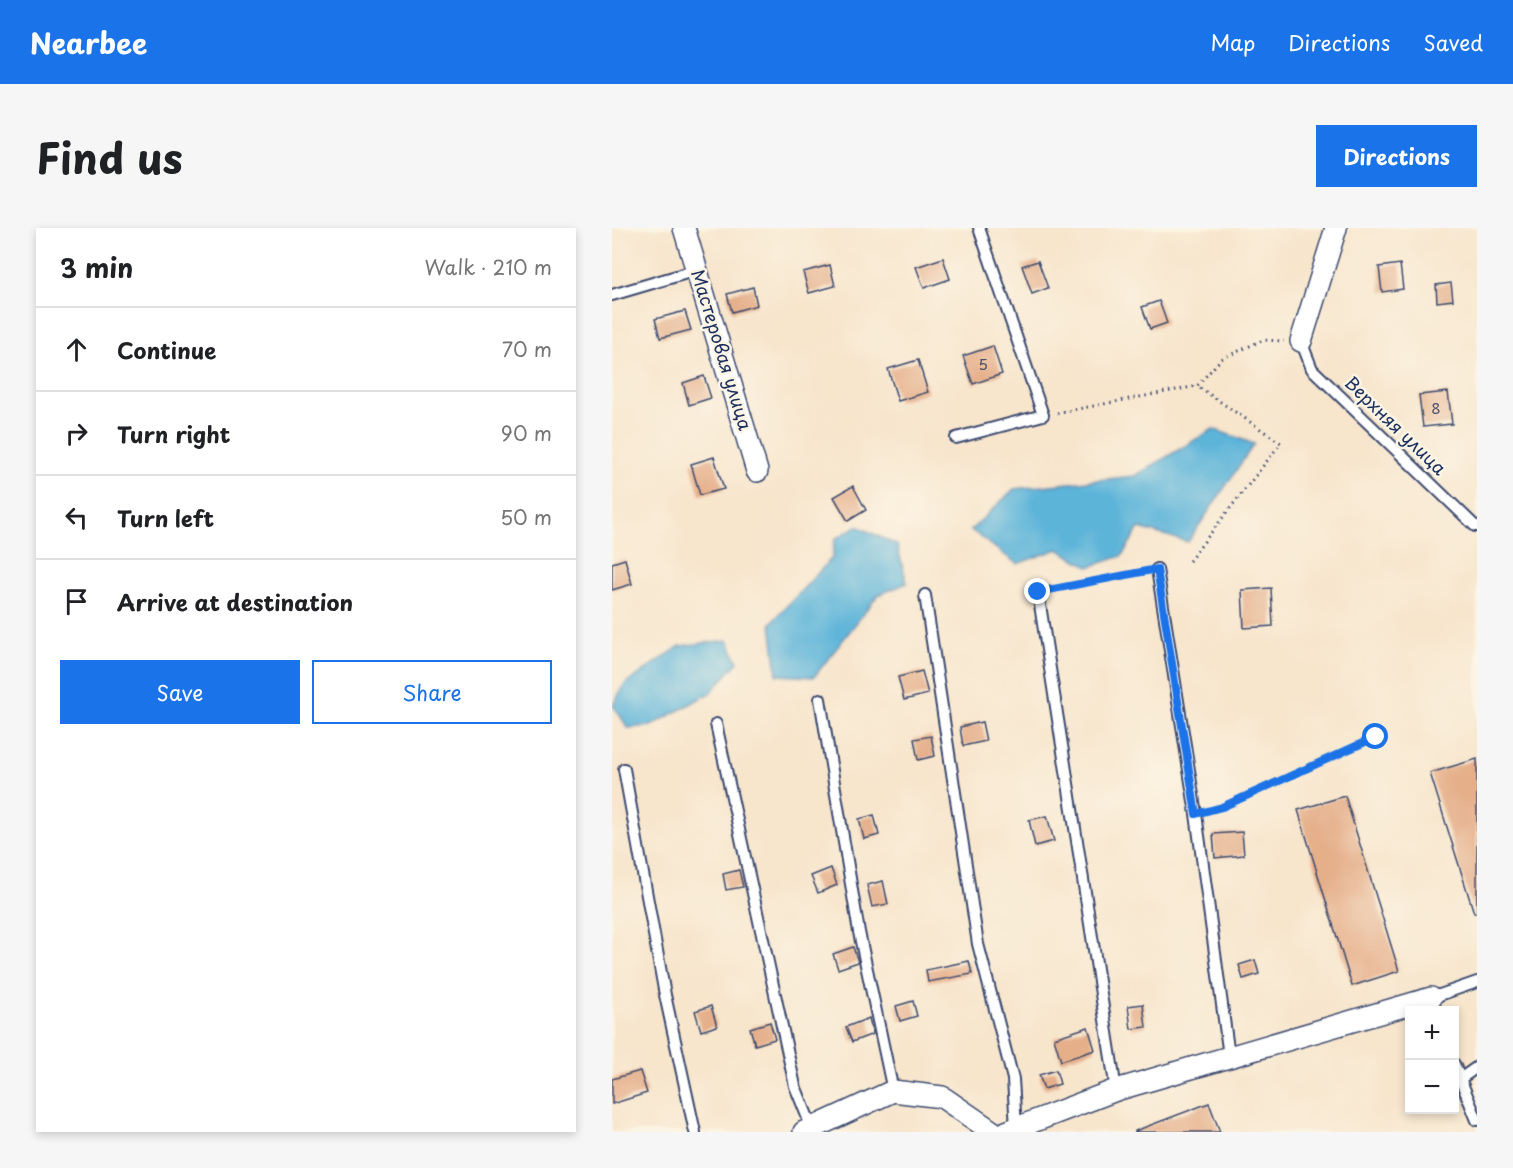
<!DOCTYPE html>
<html lang="en">
<head>
<meta charset="utf-8">
<style>
  body { margin:0; font-family:"Playpen Sans",sans-serif; background:#f6f6f6; color:#202124 }
  .controls { position:absolute; right:18px; bottom:18px; display:grid; overflow:hidden; border-radius:0px; box-shadow:0 3px 9px #0003 }
  .controls button { width:54px; height:54px; display:grid; place-items:center; padding:0; border:0; border-bottom:2px solid #e0e0e0; background:#fff; color:#202124; font:30px sans-serif }
  .stop { position:absolute; width:18px; height:18px; margin:-14px; border:4px solid #1a73e8; border-radius:50%; background:#fff }
  .stop.end { background:#1a73e8; border-color:#fff; box-shadow:0 2px 6px #0008 }
  .list { margin:0; padding:0; list-style:none }
  h2 { display:flex; justify-content:space-between; align-items:center; height:78px; margin:0; padding:0 24px; font-size:26px }
  h2 small { font-size:20px; font-weight:400; color:#757577 }
  .list li { display:grid; grid-template-columns:39px 1fr auto; gap:18px; align-items:center; box-sizing:border-box; height:84px; padding:0 24px; border-top:2px solid #e0e0e0 }
  .list b { display:block; font-size:22px; white-space:nowrap }
  .list em { font-size:20px; font-style:normal; color:#757577 }
  .actions { display:flex; gap:12px; padding:18px 24px }
  .actions a { flex:1; padding:14px 0; border:2px solid #1a73e8; border-radius:0px; text-align:center; font-size:21px; color:#1a73e8 }
  .actions .main { background:#1a73e8; color:#fff }
  .icon { flex:none; width:33px; height:33px; fill:none; stroke:currentColor; stroke-width:2; stroke-linecap:round; stroke-linejoin:round }
  .map { position:relative; flex:none; width:865px; height:904px; overflow:hidden; border-radius:0px }
  header { display:flex; align-items:center; gap:36px; box-sizing:border-box; height:84px; padding:0 30px; background:#1a73e8; color:#fff }
  header strong { font-size:28px }
  nav { display:flex; gap:33px; margin-inline-start:auto; font-size:21px }
  .intro { display:flex; align-items:center; justify-content:space-between; box-sizing:border-box; height:144px; padding:0 36px }
  h1 { margin:0; font-size:42px }
  .button { padding:15px 27px; border-radius:0px; background:#1a73e8; color:#fff; font-size:21px; font-weight:700 }
  main { display:flex; gap:36px; padding:0 36px }
  aside { flex:1; background:#fff; border-radius:0px; box-shadow:0 3px 9px #0003 }
  .map>svg:first-child { display:block }
  .water { fill:#5cb4d9; stroke:#3c729c; stroke-width:1.5 }
  .building { fill:#e5af8a }
  .lines { fill:none; stroke-linecap:round; stroke-linejoin:round }
  .lane-casing { stroke:#3c4a6e; stroke-width:14 }
  .street-casing { stroke:#3c4a6e; stroke-width:24 }
  .path { stroke:#3c4a6e; stroke-width:3; stroke-dasharray:1.5 4.5; stroke-linecap:butt }
  .lane { stroke:#fff; stroke-width:10 }
  .street { stroke:#fff; stroke-width:21 }
  .route { stroke:#1a73e8; stroke-width:8 }
  .labels { text-anchor:middle; stroke-width:5; stroke-linejoin:round; paint-order:stroke }
  .number-label { font-size:15px; fill:#4e4f69 }
  .street-label { font-size:18px; fill:#1b2f5e; stroke:#fcf5e5 }
</style>
</head>
<body>
<header>
<strong>Nearbee</strong>
<nav><a>Map</a><a>Directions</a><a>Saved</a></nav>
</header>
<div class="intro"><h1>Find us</h1><a class="button">Directions</a></div>
<main>
<aside>
<h2>3 min<small>Walk · 210 m</small></h2>
<ul class="list">
<li><svg class="icon" aria-label="ahead" viewBox="0 0 24 24"><path d="M12 20V5M6 11l6-6 6 6"/></svg><div><b>Continue</b></div><em>70 m</em></li>
<li><svg class="icon" aria-label="right" viewBox="0 0 24 24"><path d="M7 20v-9h11M14 6l5 5-5 5"/></svg><div><b>Turn right</b></div><em>90 m</em></li>
<li><svg class="icon" aria-label="left" viewBox="0 0 24 24"><path d="M17 20v-9H6M10 6l-5 5 5 5"/></svg><div><b>Turn left</b></div><em>50 m</em></li>
<li><svg class="icon" aria-label="arrive" viewBox="0 0 24 24"><path d="M6 21V4h12l-3 4 3 4H6"/></svg><div><b>Arrive at destination</b></div></li>
</ul>
<div class="actions"><a class="main">Save</a><a>Share</a></div>
</aside>
<div class="map">
<svg width="865" height="904" viewBox="0 0 865 904">
  <rect width="100%" height="100%" fill="#fcf5e5"/>
  <filter id="ink" filterUnits="userSpaceOnUse"><feTurbulence type="fractalNoise" baseFrequency=".0167" numOctaves="2"/><feDisplacementMap in="SourceGraphic" scale="12" xChannelSelector="R" yChannelSelector="G"/><feConvolveMatrix kernelMatrix="1 2 1 2 8 2 1 2 1" color-interpolation-filters="sRGB"/></filter>
  <filter id="wash" filterUnits="userSpaceOnUse"><feTurbulence type="fractalNoise" baseFrequency=".008" numOctaves="4" result="noise"/><feDisplacementMap in="SourceGraphic" scale="24" xChannelSelector="R" yChannelSelector="G"/><feGaussianBlur stdDeviation="1.35" result="paint"/><feColorMatrix in="noise" values="0 0 0 0 0 0 0 0 0 0 0 0 0 0 0 0 0 1.4 0 .05"/><feComposite in="paint" operator="in"/></filter>
  <g filter="url(#wash)">
    <rect width="100%" height="100%" fill="#f7e5cc"/>
    <g class="water">
      <path d="M601,201L642,216L576,314L527,300L510,328L477,339L446,321L405,336L359,302L402,261L523,248Z"/>
      <path d="M245,298L285,317L295,355L266,367L202,449L165,447L159,395L220,330L223,311Z"/>
      <path d="M116,412L126,434L98,465L39,498L16,500L1,477L12,457L68,418Z"/>
    </g>
    <g id="blocks">
      <g class="building">
        <path d="M331,30L338,51L312,60L304,39Z"/>
        <path d="M426,33L436,60L420,66L410,38Z"/>
        <path d="M788,36L791,61L770,64L767,39Z"/>
        <path d="M218,37L223,58L197,65L191,44Z"/>
        <path d="M839,55L841,72L825,74L824,57Z"/>
        <path d="M141,59L145,77L120,84L115,66Z"/>
        <path d="M547,73L555,95L538,101L530,79Z"/>
        <path d="M73,83L79,102L48,110L43,91Z"/>
        <path d="M381,118L390,146L361,156L351,128Z"/>
        <path d="M306,132L316,164L286,173L276,141Z"/>
        <path d="M92,148L99,170L77,177L71,155Z"/>
        <path d="M836,164L840,196L811,199L807,167Z"/>
        <path d="M102,229L112,261L88,267L79,236Z"/>
        <path d="M241,258L254,282L236,293L222,269Z"/>
        <path d="M13,331L20,356L0,362V335Z"/>
        <path d="M659,360L661,398L632,400L630,362Z"/>
        <path d="M310,443L316,466L292,472L286,449Z"/>
        <path d="M370,494L374,513L351,518L348,499Z"/>
        <path d="M319,508L323,528L306,532L302,511Z"/>
        <path d="M865,531V685H862L818,545Z"/>
        <path d="M733,568L787,743L740,758L686,582Z"/>
        <path d="M262,587L267,607L252,611L247,591Z"/>
        <path d="M435,588L442,613L423,618L417,592Z"/>
        <path d="M630,604L632,627L603,630L601,606Z"/>
        <path d="M219,640L225,657L206,665L199,648Z"/>
        <path d="M127,642L131,659L114,662L111,646Z"/>
        <path d="M271,653L276,676L260,679L255,657Z"/>
        <path d="M241,719L246,734L226,741L221,726Z"/>
        <path d="M643,732L647,746L631,751L627,737Z"/>
        <path d="M357,733L360,746L316,754L314,742Z"/>
        <path d="M301,773L305,788L288,793L284,778Z"/>
        <path d="M531,776L534,799L519,801L516,778Z"/>
        <path d="M99,778L105,798L89,803L83,783Z"/>
        <path d="M257,790L261,806L240,814L234,799Z"/>
        <path d="M158,794L163,811L143,817L138,800Z"/>
        <path d="M476,799L483,822L449,833L442,810Z"/>
        <path d="M444,842L448,856L432,861L427,847Z"/>
        <path d="M28,843L35,865L0,876V851Z"/>
        <path d="M597,875L608,904H523V903Z"/>
      </g>
    </g>
  </g>
  <g filter="url(#ink)">
    <use href="#blocks" fill-opacity="0" stroke="#3c4a6e" stroke-width="1.5"/>
    <g class="lines">
      <defs>
        <g id="lane">
          <path d="M0,67L85,42"/>
          <path d="M689,113L700,141L863,298H865"/>
          <path d="M344,210L431,187L367,0"/>
          <path d="M545,341L584,586L617,828"/>
          <path d="M426,364L504,862"/>
          <path d="M313,367L366,716L401,851L404,900"/>
          <path d="M208,471L247,704L281,863"/>
          <path d="M104,496L183,858L200,900"/>
          <path d="M12,541L53,767L83,904"/>
          <path d="M823,782L819,770L865,754"/>
          <path d="M842,836L865,892"/>
          <path d="M848,851L865,839"/>
        </g>
        <g id="street">
          <path d="M72,0L145,243"/>
          <path d="M689,113L724,0"/>
          <path d="M192,904L281,863L330,869L381,904"/>
          <path d="M394,904L504,862L819,770"/>
        </g>
      </defs>
      <use href="#lane" class="lane-casing"/>
      <use href="#street" class="street-casing"/>
      <g class="path">
        <path d="M445,185L585,158"/>
        <path d="M577,333L669,215L585,158L609,131L651,112L672,113"/>
        <path d="M438,362L532,344"/>
        <path d="M597,583L610,579L750,517L764,509L767,501"/>
      </g>
      <use href="#lane" class="lane"/>
      <use href="#street" class="street"/>
    </g>
  </g>
  <g class="lines" filter="url(#ink)">
    <path class="route" d="M426,364L545,341L584,586L610,579L764,509"/>
  </g>
  <g class="labels">
    <g class="number-label">
      <text x="371" y="142">5</text>
      <text x="824" y="186">8</text>
    </g>
    <g class="street-label">
      <text transform="translate(109 122) rotate(73)" y="6">Мастеровая улица</text>
      <text transform="translate(783 198) rotate(44)" y="6">Верхняя улица</text>
    </g>
  </g>
</svg>
<div class="controls">
<button>+</button>
<button>−</button>
</div>
<div class="stop" style="left:764px;top:509px"></div>
<div class="stop end" style="left:426px;top:364px"></div>
</div>
</main>
</body>
</html>
